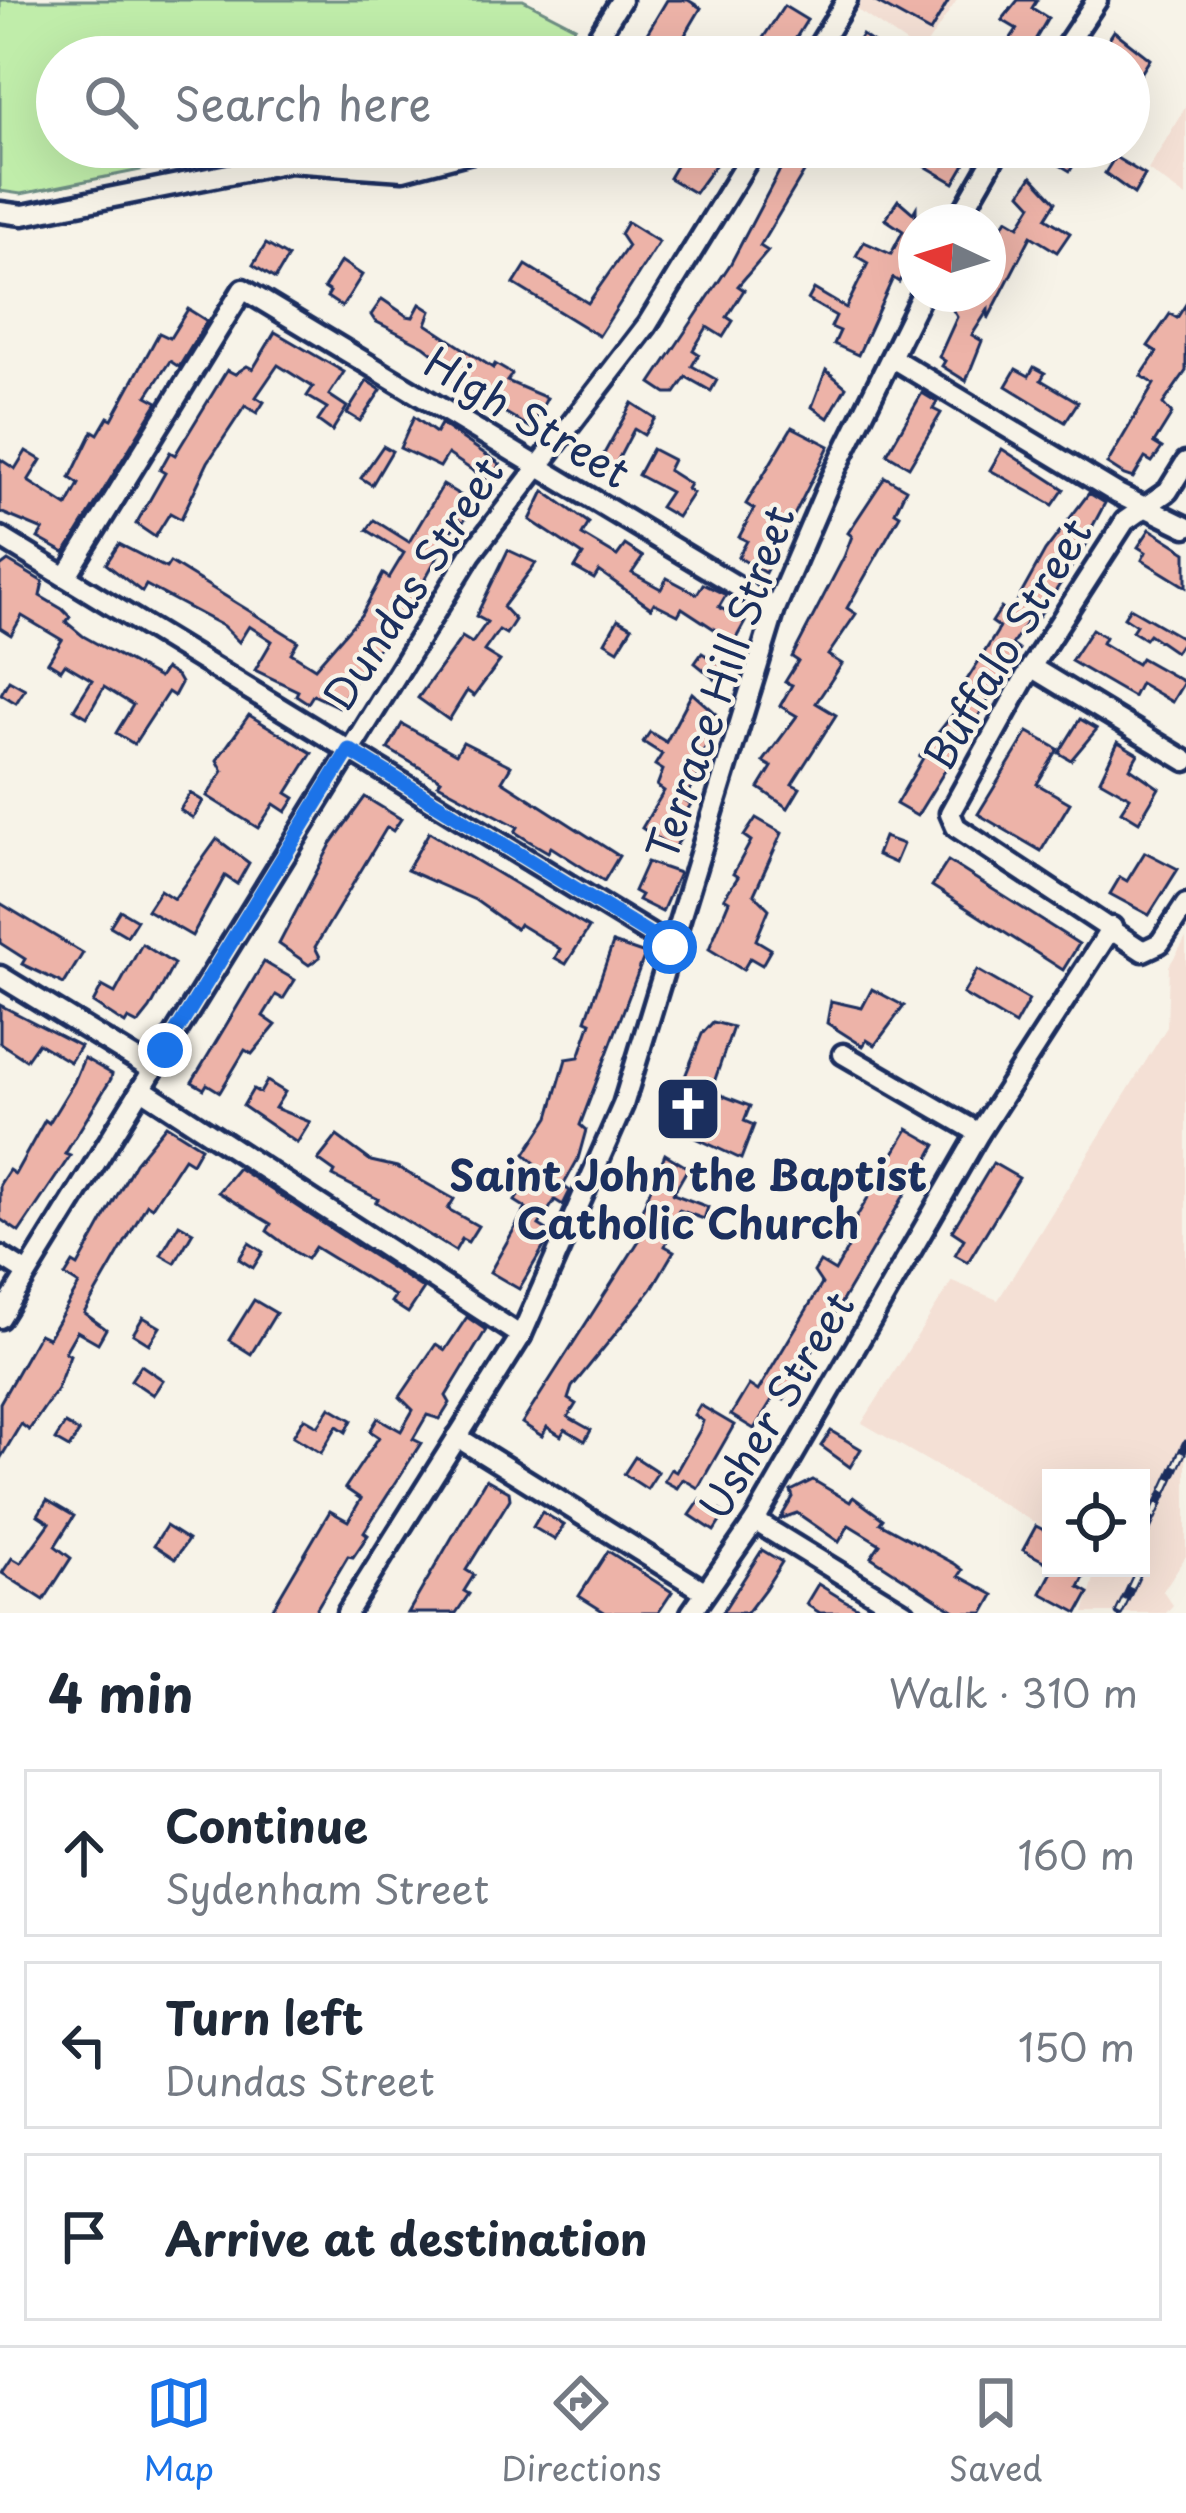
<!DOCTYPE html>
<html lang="en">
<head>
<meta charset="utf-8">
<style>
  body { margin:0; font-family:"Playpen Sans",sans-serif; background:#f2f2f3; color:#1f2937 }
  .controls { position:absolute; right:36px; bottom:36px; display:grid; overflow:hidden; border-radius:0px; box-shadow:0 12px 48px #0002 }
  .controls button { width:108px; height:108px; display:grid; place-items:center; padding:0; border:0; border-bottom:3px solid #e0e1e3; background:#fff; color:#1f2937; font:60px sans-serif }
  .compass { position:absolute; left:898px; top:204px; width:108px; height:108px; border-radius:50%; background:#fff; box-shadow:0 12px 48px #0002; rotate:274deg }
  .stop { position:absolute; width:36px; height:36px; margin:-27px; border:9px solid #1a73e8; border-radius:50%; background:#fff }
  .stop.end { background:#1a73e8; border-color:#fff; box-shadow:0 3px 12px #0008 }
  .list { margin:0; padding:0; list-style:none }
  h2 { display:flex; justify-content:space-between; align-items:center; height:156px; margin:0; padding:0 48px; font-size:51px }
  h2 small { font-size:39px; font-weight:400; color:#747a83 }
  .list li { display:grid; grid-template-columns:78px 1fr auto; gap:36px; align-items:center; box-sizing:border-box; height:168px; margin:0 24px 24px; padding:0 24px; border:3px solid #e0e1e3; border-radius:0px }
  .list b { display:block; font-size:45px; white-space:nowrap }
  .list p { margin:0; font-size:39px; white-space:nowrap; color:#747a83 }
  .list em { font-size:39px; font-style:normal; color:#747a83 }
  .icon { flex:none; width:66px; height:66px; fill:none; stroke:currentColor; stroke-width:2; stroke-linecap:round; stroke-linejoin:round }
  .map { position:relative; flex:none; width:1186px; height:1613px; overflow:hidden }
  .search { position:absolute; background:#fff; box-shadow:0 12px 48px #0002; left:36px; right:36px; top:36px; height:132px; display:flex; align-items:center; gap:30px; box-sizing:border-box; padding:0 42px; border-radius:66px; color:#747a83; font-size:45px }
  .sheet { height:732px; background:#fff }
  nav { display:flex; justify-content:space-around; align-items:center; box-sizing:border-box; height:168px; border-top:3px solid #e0e1e3; background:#fff; font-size:33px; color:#747a83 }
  nav a { display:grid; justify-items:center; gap:6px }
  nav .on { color:#1a73e8 }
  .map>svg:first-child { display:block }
  .built { fill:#f4e0d5 }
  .green { fill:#c0edaa; stroke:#6e8e84; stroke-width:3 }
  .building { fill:#edb3a8; stroke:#1b2f5e; stroke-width:3 }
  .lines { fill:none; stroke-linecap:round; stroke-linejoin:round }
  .minor-casing { stroke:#1b2f5e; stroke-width:27 }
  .minor { stroke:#f7f3e8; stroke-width:18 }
  .rail-casing { stroke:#1b2f5e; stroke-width:9 }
  .rail { stroke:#f7f3e8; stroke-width:4.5; stroke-dasharray:14; stroke-linecap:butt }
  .route { stroke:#1a73e8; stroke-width:15 }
  .labels { text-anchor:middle; stroke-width:9; stroke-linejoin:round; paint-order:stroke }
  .street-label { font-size:42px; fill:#1b2f5e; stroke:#f7f3e8 }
  .poi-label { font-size:42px; font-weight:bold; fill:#1b2f5e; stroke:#f7f3e8 }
</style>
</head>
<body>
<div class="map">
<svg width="1186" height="1613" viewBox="0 0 1186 1613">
  <rect width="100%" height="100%" fill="#f7f3e8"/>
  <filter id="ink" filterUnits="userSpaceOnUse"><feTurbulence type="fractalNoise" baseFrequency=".00833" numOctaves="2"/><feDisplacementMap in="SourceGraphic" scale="24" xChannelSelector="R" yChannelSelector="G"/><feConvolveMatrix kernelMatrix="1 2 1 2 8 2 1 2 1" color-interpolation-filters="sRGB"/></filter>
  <g filter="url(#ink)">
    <g class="built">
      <path d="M862,0H957L921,53L856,9Z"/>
      <path d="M1186,106V197L1148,170Z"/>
      <path d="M1186,938V1556L1163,1591L1173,1605L1166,1613H1084L1097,1568H1141V1478H1051V1532L862,1423L952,1281L998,1300L1167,1027L1169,966Z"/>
    </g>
    <path class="green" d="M0,0H523L575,27L549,57H57V147H255L21,194L0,191Z"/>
    <g class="building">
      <path d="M667,0H688L701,8L672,57H633Z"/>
      <path d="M872,0H949L930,32Z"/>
      <path d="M1018,0H1037L1032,8L1048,18L1025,57H998L1017,29L1002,20Z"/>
      <path d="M784,6L807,20L784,57H731L743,39L757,47Z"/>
      <path d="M1114,31L1150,59L1129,93V57H1118L1105,45Z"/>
      <path d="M862,35L878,46L871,57L850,53Z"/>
      <path d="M687,147H713L724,153L695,193L669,178Z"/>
      <path d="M792,147H819L760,246L768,251L738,286L744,290L727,317L733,321L723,337L707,327L693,350L699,354L692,366L717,380L711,391L686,377L675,393H666L651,383L731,263Z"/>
      <path d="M929,147H975L954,183L925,166Z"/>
      <path d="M1048,147H1074L1070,155L1077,159L1070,171L1043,155Z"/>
      <path d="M1115,157L1145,175L1134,194L1105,173Z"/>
      <path d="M1032,176L1056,202L1046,218L1070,233L1057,252L1031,236L988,319V310L972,335L982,341L966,381L942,366L945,361L939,357L957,317L950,305L957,294H988V249L1007,219L1019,226L1032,205L1021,193Z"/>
      <path d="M898,200L913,213L916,208V252L899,282L893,278L858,355L834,344L840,331L831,327L836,316L808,300L814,289L846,308L868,263L856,256L864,242L891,254L903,231L885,219Z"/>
      <path d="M627,222L659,242L599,336L514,284L526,265L588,303L628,246L620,234Z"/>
      <path d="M266,244L288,257L275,279L253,265Z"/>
      <path d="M341,261L362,275L342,307L327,297L330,292L324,288Z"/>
      <path d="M382,299L407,316L413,317L420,304L431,311L426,324L493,368L495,364L512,374L507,381L547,398L531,428L449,379L455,370L424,346L375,321L371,315Z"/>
      <path d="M1186,304V371L1163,404L1172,414L1154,443L1162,448L1152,462L1145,458L1133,478L1124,475L1107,464L1154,384L1141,376L1157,352L1148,346L1170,314L1177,318Z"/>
      <path d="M188,309L207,321L179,367L170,361L147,396L158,402L65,553L38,538L43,530L0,512V459L15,469L26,451L41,460L28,481L67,506L79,484L70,478L93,431L98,434L108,417L112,419L159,333L170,338Z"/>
      <path d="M275,332L344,372L329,395L347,407L332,431L318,421L327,408L307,396L313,387L278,365L256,397L264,402L257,413L245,406L208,462L181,519L170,513L155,537L136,524L165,473L160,470L170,452L175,455L227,370L235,374L247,366L253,369Z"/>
      <path d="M1034,367L1045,373L1041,380L1078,402L1065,422L1006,386L1016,369L1029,376Z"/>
      <path d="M826,370L846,387L828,418L812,407Z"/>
      <path d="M367,381L381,390L360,421L347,413Z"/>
      <path d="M922,393L937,402L933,409L941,413L909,467L887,454Z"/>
      <path d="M632,403L655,418L644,435L634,429L609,477L595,470Z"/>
      <path d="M414,417L436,433L441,424L500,464L488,481L448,454L440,467L400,448Z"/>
      <path d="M792,427L829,446L765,573L738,557L747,541L739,537L754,509L746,504Z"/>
      <path d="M383,446L392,451L372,485L361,478Z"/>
      <path d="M652,449L673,460L668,470L690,484L687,489L693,493L677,517L660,507L670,492L638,475Z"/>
      <path d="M1002,449L1064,489L1053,505L990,470Z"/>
      <path d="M885,477L906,489L895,512L900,515L847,608L856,614L828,655L842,664L816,703L836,715L792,784L800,788L788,808L759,788L772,767L763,762L797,716L780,706L792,685L785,682L798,661L792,657L844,557L852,536L848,533Z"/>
      <path d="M443,485L470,501L464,509L469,512L463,522L458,519L403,619L361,669L339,707L313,695L308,703L296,695L298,691L255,670L272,641L249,626L239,642L223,626L146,585L142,592L106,564L119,544L166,568L170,562L298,641L291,653L315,668L361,615L383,574L389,578L404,553L367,530L374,520L409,542Z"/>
      <path d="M544,491L589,523L582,535L617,556L625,545L643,557L632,573L661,589L667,578L697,594L703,584L726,595L719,607L745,622L734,642L682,608L678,615L654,603L651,608L599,571L594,579L575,568L583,555L530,520Z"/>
      <path d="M1089,493L1105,503L1089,533L1092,536L1039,616L1033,612L1012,645L1019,650L917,816L896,804L923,758L920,756L968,695L960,691L997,632L999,627L992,622L1001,608L1010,614L1045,551Z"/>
      <path d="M1150,529L1186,552V587L1142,560L1146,552L1138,547Z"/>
      <path d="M508,550L536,563L503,607L515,620L506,634L499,630L484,651L500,661L474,696L467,691L449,720L418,698L462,637L472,643L487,622L476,616Z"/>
      <path d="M8,561L43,582L40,596L62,609L70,617L66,622L83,636L159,678L165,669L177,676L181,683L174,696L168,692L134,744L116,733L133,705L104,687L87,717L74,709L92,680L65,664L61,670L48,662L62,640L22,616L11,635L0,628V567Z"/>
      <path d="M1130,608L1184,639L1175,652L1149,634L1145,639L1132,631L1136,625L1124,617Z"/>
      <path d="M618,619L632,627L618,650L605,642Z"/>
      <path d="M1092,629L1105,637L1102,643L1137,664L1141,658L1184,682L1172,702L1140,683L1133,697L1071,661Z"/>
      <path d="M702,653L730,670L722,685L695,663Z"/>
      <path d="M9,680L25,689L16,703L1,694Z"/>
      <path d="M692,693L717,715L704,734L711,739L691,770L699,775L684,799L691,804L675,830L682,835L674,849L642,828L664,791L657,786L663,770L655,765L662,754L643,742L650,732L666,742Z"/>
      <path d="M249,715L312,753L287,793L295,798L286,812L274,804L258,828L207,796L223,771L217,760Z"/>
      <path d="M1080,719L1097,729L1071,760L1059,753Z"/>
      <path d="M402,724L456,754L463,742L511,766L502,781L619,856L604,881L551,847L548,852L529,841L515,832L518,827L438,784L441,780L388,749Z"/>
      <path d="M1028,732L1058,749L1037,784L1070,803L1041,851L978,814Z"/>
      <path d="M1118,742L1138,754L1130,768L1159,788L1139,822L1121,811L1130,797L1100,780Z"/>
      <path d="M190,793L203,801L193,818L180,810Z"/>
      <path d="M365,797L401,819L393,831L387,827L315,947L320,957L309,965L279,944L331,844Z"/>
      <path d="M756,818L782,833L754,894L769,909L756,940L771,949L762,965L750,958L743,970L709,949L729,901L724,898L738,877L733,874L751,841L744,836Z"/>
      <path d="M429,832L589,928L566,964L555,958L560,949L519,924L516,929L475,900L407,870Z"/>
      <path d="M884,837L903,844L895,863L877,855Z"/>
      <path d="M217,839L249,863L237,884L225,876L192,936L147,910L160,890L174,899Z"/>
      <path d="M1145,852L1178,869L1149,915L1110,894L1120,877L1127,881Z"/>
      <path d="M948,861L1079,944L1063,970L932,886Z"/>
      <path d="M647,862L679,873L662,912L638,900L641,895L634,891Z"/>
      <path d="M0,903L83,953L64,984L22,964L25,959L0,943Z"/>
      <path d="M120,910L137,920L127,936L110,926Z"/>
      <path d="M613,943L645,954L580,1125L586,1130L578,1159L563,1186L570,1191L563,1205L555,1200L539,1225L552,1233L519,1289L490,1272L526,1208L515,1201L536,1164L525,1154L549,1117L566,1059L579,1057L591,1022L586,1020Z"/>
      <path d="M142,944L174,964L150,1009L138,1024L128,1019L125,1024L93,1003L102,986L115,993Z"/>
      <path d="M264,962L295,980L283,999L276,995L263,1016L276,1025L252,1054L245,1050L220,1092L207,1084L204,1089L192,1082Z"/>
      <path d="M977,970L1029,1000L1015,1025L963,994Z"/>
      <path d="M872,989L904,1006L875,1045L867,1040L863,1046L827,1023L831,1001L862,1008Z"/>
      <path d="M0,1005L80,1046L70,1062L38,1043L26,1060L0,1043Z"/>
      <path d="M713,1022L733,1027L711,1091L750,1106L744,1121L754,1125L741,1159L666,1124L702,1034Z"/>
      <path d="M84,1058L112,1074L111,1079L65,1154L70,1156L19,1232L0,1219V1184L9,1170L15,1174L45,1120L49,1123L74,1082Z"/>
      <path d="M267,1081L285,1092L275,1108L310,1122L297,1143L243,1106L253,1089L260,1093Z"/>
      <path d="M166,1125L201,1147L192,1163L184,1158L152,1207L147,1204L84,1313L106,1329L98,1343L77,1331L65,1352L70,1355L57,1389L29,1430L21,1424L0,1459V1403L39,1334L48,1338L79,1285L65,1276L73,1263L78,1266L135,1163Z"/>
      <path d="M908,1129L936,1145L922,1170L927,1173L920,1186L909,1187L784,1400L775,1395L754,1429L731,1415L749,1385L758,1391L822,1284L814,1272L820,1262L835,1271L849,1246L842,1242Z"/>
      <path d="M337,1136L371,1161L397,1167L454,1199L448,1209L478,1226L468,1242L462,1239L455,1251L376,1202L378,1199L333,1176L335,1172L318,1160Z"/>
      <path d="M665,1154L688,1168L673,1194L708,1207L704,1219L679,1210L665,1246L674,1251L651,1290L572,1387L568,1399L576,1404L568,1417L591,1430L585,1441L565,1429L561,1436L547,1427L542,1436L522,1423L651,1222L639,1217Z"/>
      <path d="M993,1163L1019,1178L968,1262L955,1255L964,1239L952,1231Z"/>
      <path d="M238,1168L424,1289L408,1313L391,1302L395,1296L315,1247L307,1259L295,1252L267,1231L271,1224L218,1192Z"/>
      <path d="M179,1224L193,1232L175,1263L161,1255Z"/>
      <path d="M249,1243L263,1252L253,1268L239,1259Z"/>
      <path d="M254,1300L276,1313L251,1354L229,1340Z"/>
      <path d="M143,1317L160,1327L149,1344L133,1334Z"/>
      <path d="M467,1317L486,1330L446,1396L450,1403L440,1419L427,1415L413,1439L421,1443L364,1532L368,1535L353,1557L348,1556L314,1613H270L330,1511L348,1521L361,1499L345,1488L379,1437L370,1431L378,1418L401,1431L413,1410L400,1397L436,1344L445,1350Z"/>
      <path d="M141,1365L163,1380L153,1395L131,1380Z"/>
      <path d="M700,1405L734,1425L698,1488L683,1479L677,1488L664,1481L671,1469L676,1472L700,1430L703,1421L694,1415Z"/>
      <path d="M330,1407L352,1420L346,1432L337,1426L321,1453L293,1436L304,1418L318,1426Z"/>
      <path d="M65,1424L79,1432L69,1448L55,1440Z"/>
      <path d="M831,1431L861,1449L850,1467L821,1446Z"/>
      <path d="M635,1457L658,1472L647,1489L624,1474Z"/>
      <path d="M486,1479L509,1492L510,1499L466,1570L474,1575L464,1591L469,1594L456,1613H408Z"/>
      <path d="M813,1480L850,1502L853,1497L883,1519L880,1523L955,1564L963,1570L959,1576L994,1595L984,1613H958L897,1574L871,1557L880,1544L849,1525L839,1542L797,1513L780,1519L793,1497L791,1491Z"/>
      <path d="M701,1499L725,1514L714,1531L690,1515Z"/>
      <path d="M47,1500L74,1516L55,1546L71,1558L44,1600L2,1573L12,1558L21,1563L50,1523L38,1515Z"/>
      <path d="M542,1512L564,1525L555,1540L533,1527Z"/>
      <path d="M166,1526L188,1540L175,1559L154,1545Z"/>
      <path d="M1036,1526L1051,1534V1565L1023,1550Z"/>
      <path d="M762,1550L782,1562L765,1589L747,1613H722Z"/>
      <path d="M608,1551L672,1592L658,1613H606L579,1596Z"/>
      <path d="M1054,1568H1089L1079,1587L1089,1593L1078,1613L1041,1593Z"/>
      <path d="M818,1584L842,1599L868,1613H820L806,1604Z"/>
    </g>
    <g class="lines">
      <defs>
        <g id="minor">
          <path d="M585,57L621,0"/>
          <path d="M812,57L847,0"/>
          <path d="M1059,57L1097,0"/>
          <path d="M0,212L23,215L289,162L403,170L491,147"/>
          <path d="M957,222L1000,147"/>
          <path d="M892,358L1118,494L1186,527"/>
          <path d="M1186,462L1168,491L1125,521L1031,667L950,813L956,827L1143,951L1160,943L1186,904"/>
          <path d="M0,537L671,947"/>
          <path d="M66,577L243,289L775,609"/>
          <path d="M1031,667L1186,761"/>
          <path d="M0,976L153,1070"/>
          <path d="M843,1054L979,1133"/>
          <path d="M142,1089L521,1336"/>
          <path d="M0,1256L27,1273"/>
          <path d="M0,1318L471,554L647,325L756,147"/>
          <path d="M457,1437L704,1591"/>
          <path d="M755,1521L905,1613"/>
          <path d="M347,1613L521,1336L623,1105L775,609L830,481L922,294"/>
          <path d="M691,1613L755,1521L979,1133L1112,927"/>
        </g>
      </defs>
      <use href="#minor" class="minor-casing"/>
      <use href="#minor" class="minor"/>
      <defs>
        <g id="rail">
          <path d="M1141,1542L1186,1444"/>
          <path d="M1119,1613L1140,1568"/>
        </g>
      </defs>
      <use href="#rail" class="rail-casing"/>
      <use href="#rail" class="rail"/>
    </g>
  </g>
  <g class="lines" filter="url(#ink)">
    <path class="route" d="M165,1050L349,750L670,947"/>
  </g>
  <defs>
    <symbol id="church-square" viewBox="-11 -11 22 22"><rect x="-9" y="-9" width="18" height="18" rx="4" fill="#1b2f5e" stroke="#f7f3e8"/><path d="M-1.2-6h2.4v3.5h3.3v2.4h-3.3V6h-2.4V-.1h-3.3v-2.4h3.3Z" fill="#fff"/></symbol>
  </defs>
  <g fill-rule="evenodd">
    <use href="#church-square" x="650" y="1071" width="76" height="76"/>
  </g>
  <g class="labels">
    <g class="street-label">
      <text transform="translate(527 418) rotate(31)" y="15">High Street</text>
      <text transform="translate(414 584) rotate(-57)" y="15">Dundas Street</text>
      <text transform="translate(1008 644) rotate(-59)" y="15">Buffalo Street</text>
      <text transform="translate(721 683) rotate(-71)" y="15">Terrace Hill Street</text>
      <text transform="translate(777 1406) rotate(-59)" y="15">Usher Street</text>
    </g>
    <g class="poi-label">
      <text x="688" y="1191">Saint John the Baptist<tspan x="688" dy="48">Catholic Church</tspan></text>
    </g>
  </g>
</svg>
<div class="controls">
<button><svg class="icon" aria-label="locate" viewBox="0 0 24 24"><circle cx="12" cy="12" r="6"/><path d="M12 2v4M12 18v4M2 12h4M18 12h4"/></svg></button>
</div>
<svg class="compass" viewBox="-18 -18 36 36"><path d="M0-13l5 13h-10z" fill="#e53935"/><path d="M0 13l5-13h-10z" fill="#747a83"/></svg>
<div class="stop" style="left:670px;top:947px"></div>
<div class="stop end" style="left:165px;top:1050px"></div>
<div class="search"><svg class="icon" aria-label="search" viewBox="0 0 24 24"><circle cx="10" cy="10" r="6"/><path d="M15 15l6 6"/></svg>Search here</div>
</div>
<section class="sheet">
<h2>4 min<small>Walk · 310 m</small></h2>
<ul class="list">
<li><svg class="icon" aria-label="ahead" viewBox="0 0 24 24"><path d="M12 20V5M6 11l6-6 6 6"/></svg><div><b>Continue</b><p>Sydenham Street</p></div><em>160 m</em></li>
<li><svg class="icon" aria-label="left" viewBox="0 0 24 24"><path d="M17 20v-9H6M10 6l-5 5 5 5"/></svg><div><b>Turn left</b><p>Dundas Street</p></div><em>150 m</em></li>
<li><svg class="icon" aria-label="arrive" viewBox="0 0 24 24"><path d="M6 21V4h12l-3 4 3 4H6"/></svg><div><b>Arrive at destination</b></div></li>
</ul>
</section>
<nav>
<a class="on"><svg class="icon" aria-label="map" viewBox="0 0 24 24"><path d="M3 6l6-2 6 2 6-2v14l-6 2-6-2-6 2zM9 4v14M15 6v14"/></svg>Map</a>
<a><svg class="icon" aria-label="directions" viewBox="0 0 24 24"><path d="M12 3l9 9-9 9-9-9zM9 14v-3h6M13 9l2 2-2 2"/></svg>Directions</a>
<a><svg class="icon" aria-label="saved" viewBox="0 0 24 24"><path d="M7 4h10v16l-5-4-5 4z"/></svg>Saved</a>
</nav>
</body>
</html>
